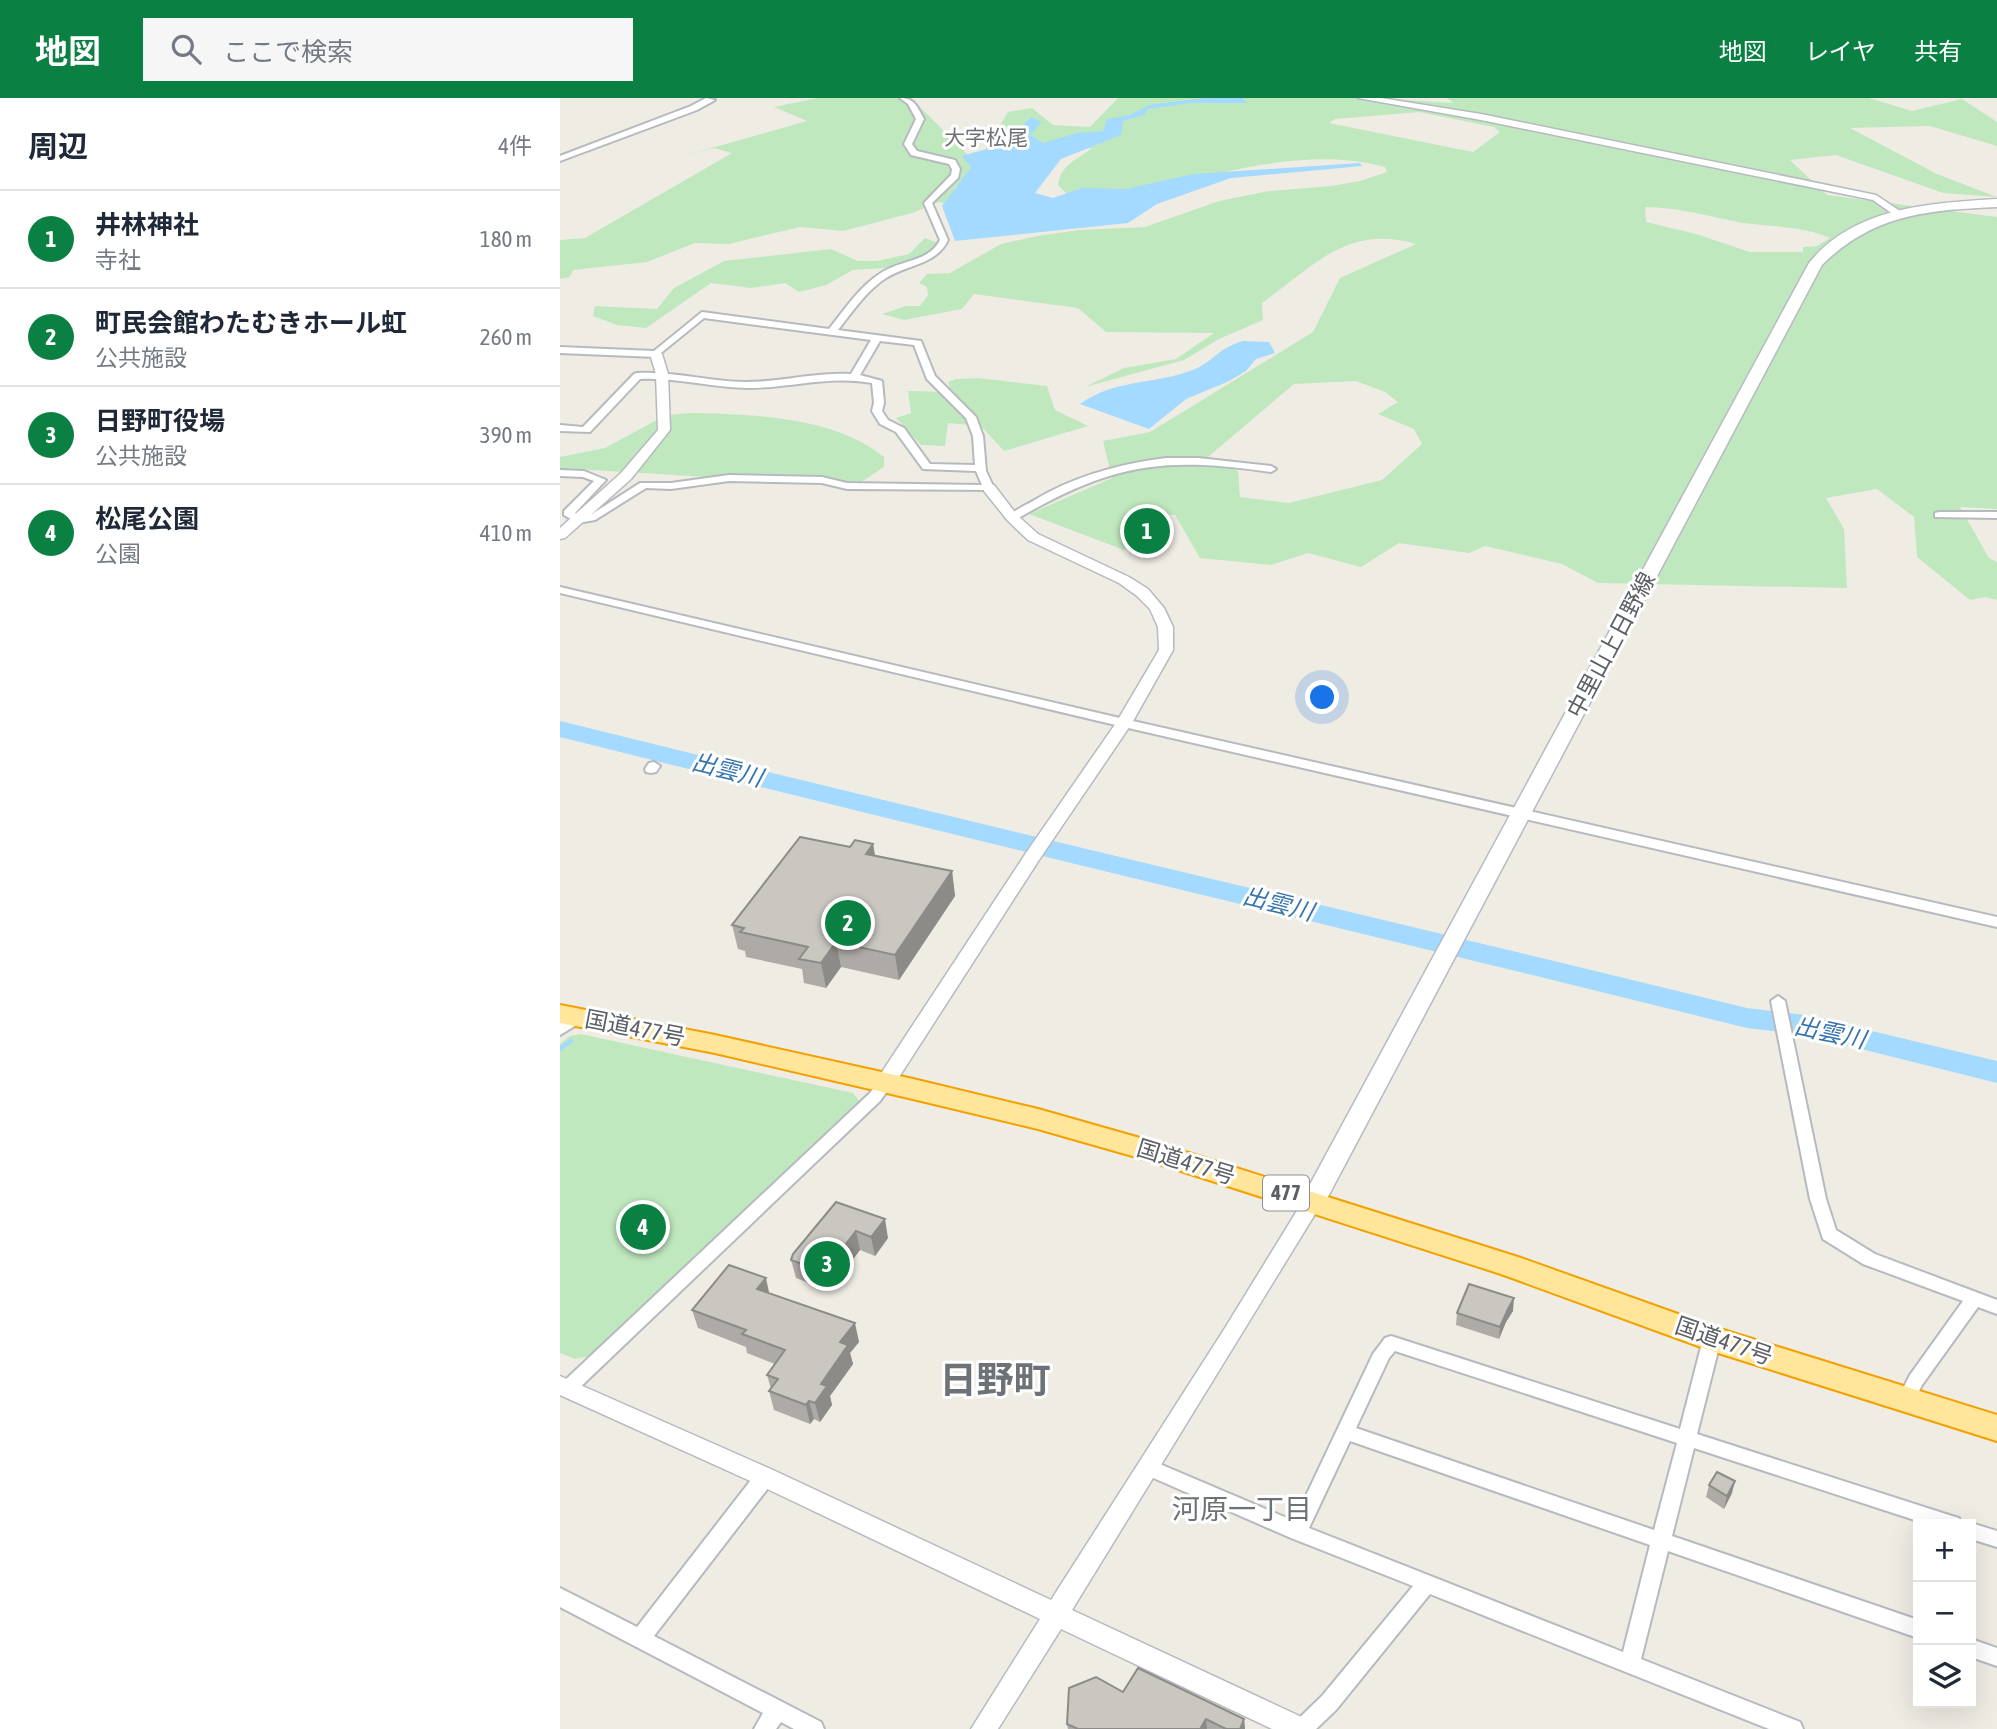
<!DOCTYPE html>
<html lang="ja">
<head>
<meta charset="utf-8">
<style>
  body { margin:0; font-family:"Asap Condensed","Noto Sans JP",sans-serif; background:#f6f6f7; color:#1f2937 }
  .controls { position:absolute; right:21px; bottom:21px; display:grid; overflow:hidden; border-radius:0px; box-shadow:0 7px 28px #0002 }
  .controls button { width:63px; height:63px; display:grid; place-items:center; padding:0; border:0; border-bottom:2px solid #e0e1e3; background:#fff; color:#1f2937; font:35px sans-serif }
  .you { position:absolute; left:763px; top:600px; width:24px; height:24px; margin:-18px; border:5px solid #fff; border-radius:50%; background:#1a73e8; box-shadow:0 0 0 10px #1a73e833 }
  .badge { display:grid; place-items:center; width:46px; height:46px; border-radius:50%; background:#0b8043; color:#fff; font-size:23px; font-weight:700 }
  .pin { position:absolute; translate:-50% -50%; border:4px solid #fff; box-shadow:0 2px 7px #0006 }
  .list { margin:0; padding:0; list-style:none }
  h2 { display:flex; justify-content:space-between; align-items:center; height:91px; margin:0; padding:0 28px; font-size:30px }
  h2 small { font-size:23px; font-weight:400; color:#747a83 }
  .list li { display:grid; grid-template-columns:46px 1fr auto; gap:21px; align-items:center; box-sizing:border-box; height:98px; padding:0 28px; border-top:2px solid #e0e1e3 }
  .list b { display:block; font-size:26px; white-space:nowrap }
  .list p { margin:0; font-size:23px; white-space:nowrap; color:#747a83 }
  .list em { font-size:23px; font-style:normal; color:#747a83 }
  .icon { flex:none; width:38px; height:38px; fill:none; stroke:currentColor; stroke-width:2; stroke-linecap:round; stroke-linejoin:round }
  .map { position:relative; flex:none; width:1437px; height:1631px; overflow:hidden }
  header { display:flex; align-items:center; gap:42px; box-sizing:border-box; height:98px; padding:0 35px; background:#0b8043; color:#fff }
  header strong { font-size:33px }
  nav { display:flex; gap:38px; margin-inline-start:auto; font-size:24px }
  .search { width:490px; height:63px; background:#f6f6f7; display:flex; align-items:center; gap:18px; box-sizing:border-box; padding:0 24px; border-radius:0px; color:#747a83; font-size:26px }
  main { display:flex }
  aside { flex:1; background:#fff }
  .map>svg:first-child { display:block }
  .green { fill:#c0e8bf; fill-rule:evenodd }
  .water { fill:#a4daff }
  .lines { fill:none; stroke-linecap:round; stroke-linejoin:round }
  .stream { stroke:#a4daff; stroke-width:4.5 }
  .river { fill:#a4daff; fill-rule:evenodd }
  .minor-casing { stroke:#b6babf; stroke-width:4 }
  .tertiary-casing { stroke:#b6babf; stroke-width:3 }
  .secondary-casing { stroke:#b7bbc1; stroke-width:3 }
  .trunk-casing { stroke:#f3a000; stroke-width:4 }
  .minor { fill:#fff; fill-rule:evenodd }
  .tertiary { fill:#fff; fill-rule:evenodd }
  .secondary { fill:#fff; fill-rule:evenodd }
  .trunk { fill:#ffe69a; fill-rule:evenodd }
  .wall { fill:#aeaba6 }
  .shaded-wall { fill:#8d8b87 }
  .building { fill:#cac7c1; stroke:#8d8b87; stroke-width:2 }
  .labels { text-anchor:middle; stroke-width:6; stroke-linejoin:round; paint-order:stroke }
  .far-quarter-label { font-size:21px; fill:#6d7277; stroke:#fff }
  .shield { fill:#fff; stroke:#8d9093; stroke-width:2 }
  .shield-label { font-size:21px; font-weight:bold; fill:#5c6065 }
  .street-label { font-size:23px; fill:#5c6065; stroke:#fff }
  .water-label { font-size:24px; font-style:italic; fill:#3875ae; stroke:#fff }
  .near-neighbourhood-label { font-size:28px; fill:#6d7277; stroke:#fff }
  .near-district-label { font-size:37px; font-weight:bold; fill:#6d7277; stroke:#fff }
</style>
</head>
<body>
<header>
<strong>地図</strong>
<div class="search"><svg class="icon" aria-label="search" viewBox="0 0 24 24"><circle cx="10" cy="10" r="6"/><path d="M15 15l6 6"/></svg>ここで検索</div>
<nav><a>地図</a><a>レイヤ</a><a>共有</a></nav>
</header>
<main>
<aside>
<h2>周辺<small>4件</small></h2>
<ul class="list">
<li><span class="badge">1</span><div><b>井林神社</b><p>寺社</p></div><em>180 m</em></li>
<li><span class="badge">2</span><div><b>町民会館わたむきホール虹</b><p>公共施設</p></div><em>260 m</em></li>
<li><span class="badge">3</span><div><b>日野町役場</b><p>公共施設</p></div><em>390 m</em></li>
<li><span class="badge">4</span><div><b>松尾公園</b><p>公園</p></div><em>410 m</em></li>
</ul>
</aside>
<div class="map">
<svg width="1437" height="1631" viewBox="0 0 1437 1631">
  <rect width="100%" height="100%" fill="#efece4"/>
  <g class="green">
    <path d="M258,0H351L421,70L394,90L412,103L404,111L379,104L352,115L283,133L240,129L169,146L135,145L87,164L13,172L10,179L0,181V142L25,140L172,55L154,50L123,58L247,23L214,9Z"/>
    <path d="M558,0H818L893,5L887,0H1309L1352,13L1402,1L1437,24V48L1370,28L1290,30L1377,76L1437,99L1383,95L1276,57L1230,62L1267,97L1437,119V411L1400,409L1429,460L1437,464V502L1425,499L1410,502L1357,459L1354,419L1317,391L1266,400L1284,431L1287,490L1038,485L1002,466L925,448L909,455L839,445L801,469L748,455L711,467L640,460L615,417L588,415L564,452L469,416L552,380L543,343L590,334L753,234L780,180L856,146C787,126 754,168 702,205L703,222L659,241L624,262L525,289L564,270L616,261L654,235L546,234L518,210L414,196L402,211L344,222L322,216L346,208H360L368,197L367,189L359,185L367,176L390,175L441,146L477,138L519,132L585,129L659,103L709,93L771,88L800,83L827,74L825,69C748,48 671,74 596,89C569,95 539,96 511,100L498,87C501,66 517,62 532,50L425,52L448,14L472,10L493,27L530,29ZM859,14L934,29L940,34L913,54L769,25L775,21ZM1085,109C1119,109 1150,119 1183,125C1213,129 1242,128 1270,140L1257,148L1243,149V154H1190L1136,136L1086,124ZM796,283L825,294L838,304L818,316L854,331L862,346L822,382L729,405L680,399L678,373L648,359L734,286Z"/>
    <path d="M365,140L378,145L362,158L325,170L293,172L266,187L239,194L225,185L191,190L151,185L86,230L57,227L33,218L35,208L97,211L114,190L164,163L271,151L298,163H317L349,156Z"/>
    <path d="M418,280L487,288L495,312L528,328L444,353L421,328L388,325L385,348L361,347L336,320L351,315L348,293L391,294L388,284L396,281Z"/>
    <path d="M132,315C193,316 275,319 324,359V369L295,388L16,371L0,375V359L45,350L106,317Z"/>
    <path d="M21,936L293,995L299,1003L29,1258L15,1261L0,1255V946L10,938Z"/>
  </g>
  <g class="water">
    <path d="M682,0L687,5H631L588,11L584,17L563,23L561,37L501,61L475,95L493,100L522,90L566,91L633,76L800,65L802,68L671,80L597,106L568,125L395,143L382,108L411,69L402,58L444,46L471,19L482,24L470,37L483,45L517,35L543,33L547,21L570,17L589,7L645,0Z"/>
    <path d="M683,243L709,244L715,255L696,261L686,273L667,284L626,301L589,331L520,306C556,280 597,287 635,271C654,263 658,250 683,243Z"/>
  </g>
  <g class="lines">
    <path class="stream" d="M0,951L11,943"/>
    <path class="river" d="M0,623C395,721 792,813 1187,910L1245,917L1437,963V985L1245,937L1187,930C792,832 395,738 0,639Z"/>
    <defs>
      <g id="minor">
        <path d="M146,0L155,2L137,12L0,63V58L131,8Z"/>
        <path d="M340,0C355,0 357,9 364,21L352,46L357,53L395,62L400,71L398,80L372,105L388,142C376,168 345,166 323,182C305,195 292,214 278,232L361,243L375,278L416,319L423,338L426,373L434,390L433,392L287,391L262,385L169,383L111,391L86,390L35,422L18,425L4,417V413L34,383L23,379L0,378V372L24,373L46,382L15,415L20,418L32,416L80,385H111L169,377L262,379L287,385L422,387L416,373L363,371L336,334L320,326L312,313L314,305L312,285C270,277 230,290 188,290C152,290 116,279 80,281L30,334L0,333V327L23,329L74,276L77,275C114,273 150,284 186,284C221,284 255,274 291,276L311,242L144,220L96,259L0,255V249L94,253L142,214L269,231C286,210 302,184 328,171C346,162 370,162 380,142L364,105L391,77L392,71L389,66L351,57L344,46L356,21L348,6ZM320,243L354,247L367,281L406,320L413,338L415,367L370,366L344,330L328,322L322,313L324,305L322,283L300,277Z"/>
        <path d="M606,360H638L711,368L716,371L711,374C601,358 551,366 455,422L451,423L446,420C453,413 464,408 473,403C514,378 559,366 606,360Z"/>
        <path d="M1379,414H1437V420L1375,419V415Z"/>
        <path d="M0,489L564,621L1437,819V829L564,629L0,495Z"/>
        <path d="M94,664L100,668L96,674L91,675L86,674L85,671L89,665Z"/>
        <path d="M1218,898L1225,903L1266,1101L1276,1132L1315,1156L1437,1202V1216L1418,1209L1362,1287L1352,1307L1346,1309L1340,1307L1337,1302L1350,1277L1403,1203L1303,1166L1263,1141L1250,1101L1211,903Z"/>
        <path d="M18,914L25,919L23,923L0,937V925Z"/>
        <path d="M325,979L330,981L333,985L320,1003L14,1295L8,1297L2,1295V1285L310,995L320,981Z"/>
        <path d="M1152,1234L1158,1236L1161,1241L1137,1336L1392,1418L1399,1420L1401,1426H1367L1134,1350L1112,1438L1358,1522V1540L1108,1453L1081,1561L1240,1624L1243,1631H1209L870,1496L776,1612L756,1631H732L735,1624L762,1598L853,1488L731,1440L582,1375L579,1369L582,1363L588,1361L734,1423L813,1256L825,1240L831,1238L1120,1331L1143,1241L1146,1236ZM835,1253L1117,1345L1094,1432L796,1330L829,1260ZM790,1343L1090,1447L1063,1554L749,1430Z"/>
        <path d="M205,1371L212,1373L214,1379L212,1385L94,1538L261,1624L264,1631H234L221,1624L216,1631H194L203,1615L0,1509V1490L77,1529L198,1373Z"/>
        <path d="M1411,1425L1437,1433V1449L1411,1441V1426H1407Z"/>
        <path d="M1411,1541L1437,1550V1568L1411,1559Z"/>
      </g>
      <g id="tertiary">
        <path d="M798,0H821L921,16L1316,97L1343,115L1334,117L1313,102L921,22Z"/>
        <path d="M96,252L102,256L108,276L110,332L71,381L5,440L0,441V430L61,375L98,332L96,276L90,256Z"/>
        <path d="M429,386L434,387L457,417L478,436L569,479L588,491L604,510L613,529V552L572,625L479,762L332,990H318L315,985L318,980L466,755L556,625L599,552L598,529L590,511L577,498L559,485L468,442L448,423L424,393V387Z"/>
        <path d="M753,1095L760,1098L763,1103L760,1108L512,1512L748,1622L752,1631H712L501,1531L438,1631H411L480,1521L197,1386L0,1297V1278L213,1372L491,1502L665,1230L746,1098Z"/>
      </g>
      <path id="secondary" d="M1437,101V109C1369,112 1313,116 1262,167L762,1110L753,1112L744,1110L741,1103L1249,165C1294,109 1371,105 1437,101Z"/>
      <path id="trunk" d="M0,907L155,937L353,981L478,1011L594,1044L961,1160L1157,1230L1437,1317V1343L1152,1253L941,1176L590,1063L478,1031L353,1001L155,955L0,925Z"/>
    </defs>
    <use href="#minor" class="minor-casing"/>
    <use href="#tertiary" class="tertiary-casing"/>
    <use href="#secondary" class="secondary-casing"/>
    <use href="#trunk" class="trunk-casing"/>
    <use href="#minor" class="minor"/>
    <use href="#tertiary" class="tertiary"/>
    <use href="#secondary" class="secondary"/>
    <use href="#trunk" class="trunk"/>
  </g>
  <g class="wall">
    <path d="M313,746L315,757L392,773L395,798L339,882L281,869L266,890L244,885L242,871L186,859L185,853L178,851L172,827L290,749Z"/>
    <path d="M276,1104L328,1140L315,1158L300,1152L269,1193L236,1180L231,1162Z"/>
    <path d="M209,1195L299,1244L290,1255L293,1266L270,1298L272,1307L260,1324L254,1321L250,1326L214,1312L209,1293L211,1291L207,1277L215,1266L187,1255L186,1249L138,1230L132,1212Z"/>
    <path d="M953,1213L946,1224L939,1241L896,1227L897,1215Z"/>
    <path d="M1149,1387L1172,1395L1164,1411L1146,1399Z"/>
    <path d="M563,1594L684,1621L685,1631H508L507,1626Z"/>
  </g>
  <g class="shaded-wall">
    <path d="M313,746L317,771L306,756Z"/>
    <path d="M392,773L395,798L339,882L335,857Z"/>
    <path d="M276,844L281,869L266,890L261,865Z"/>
    <path d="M325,1121L328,1140L315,1158L311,1139Z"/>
    <path d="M296,1133L300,1152L269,1193L264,1174Z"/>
    <path d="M206,1180L210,1199L197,1191Z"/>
    <path d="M954,1200L953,1213L946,1224L939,1241L940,1229L948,1211Z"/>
    <path d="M295,1225L299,1244L290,1255L293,1266L270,1298L272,1307L260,1324L255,1305L261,1286L280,1244Z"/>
    <path d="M249,1303L254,1321L250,1326L246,1307Z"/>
    <path d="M1175,1383L1172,1395L1164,1411L1167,1398Z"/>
    <path d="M646,1621L647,1631H640Z"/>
    <path d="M684,1621L685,1631H680Z"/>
  </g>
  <g class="building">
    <path d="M240,739L290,749L295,742L313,746L306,756L392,773L335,857L276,844L261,865L239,861L248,849L180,834L184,830L172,827Z"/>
    <path d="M276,1104L325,1121L311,1139L296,1133L264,1174L231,1162L233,1156Z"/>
    <path d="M169,1167L206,1180L197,1191L295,1225L280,1244L288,1247L261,1286L267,1288L255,1305L249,1303L246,1307L209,1293L218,1281L207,1277L225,1252L182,1236L186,1232L132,1212Z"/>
    <path d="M909,1186L954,1200L948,1211L940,1229L897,1215Z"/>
    <path d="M1157,1374L1175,1383L1167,1398L1149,1387Z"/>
    <path d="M578,1570L684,1621L680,1631H666L646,1621L640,1631H518L507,1626L509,1590L536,1579L563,1594Z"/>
  </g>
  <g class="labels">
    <g class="far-quarter-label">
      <text x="426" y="47">大字松尾</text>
    </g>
    <rect class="shield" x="703" y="1077.5" width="46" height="35" rx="5"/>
    <g class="shield-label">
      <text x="726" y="1102">477</text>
    </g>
    <g class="street-label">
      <text transform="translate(1051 547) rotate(-62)" y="8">中里山上日野線</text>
      <text transform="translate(75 930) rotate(11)" y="8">国道477号</text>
      <text transform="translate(626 1064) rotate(17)" y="8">国道477号</text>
      <text transform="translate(1164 1243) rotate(19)" y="8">国道477号</text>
    </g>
    <g class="water-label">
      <text transform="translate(167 672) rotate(14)" y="8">出雲川</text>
      <text transform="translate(718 806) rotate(14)" y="8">出雲川</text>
      <text transform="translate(1270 935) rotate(12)" y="8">出雲川</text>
    </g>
    <g class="near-neighbourhood-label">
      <text x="682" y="1421">河原一丁目</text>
    </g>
    <g class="near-district-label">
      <text x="435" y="1295">日野町</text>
    </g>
  </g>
</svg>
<div class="controls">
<button>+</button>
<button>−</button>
<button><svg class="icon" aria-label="layers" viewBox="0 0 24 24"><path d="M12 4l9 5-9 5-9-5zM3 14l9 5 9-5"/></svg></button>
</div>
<div class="you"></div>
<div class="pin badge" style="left:587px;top:433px">1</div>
<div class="pin badge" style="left:288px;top:825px">2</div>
<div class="pin badge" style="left:267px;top:1166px">3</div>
<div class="pin badge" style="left:83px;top:1129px">4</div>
</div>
</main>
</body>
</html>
